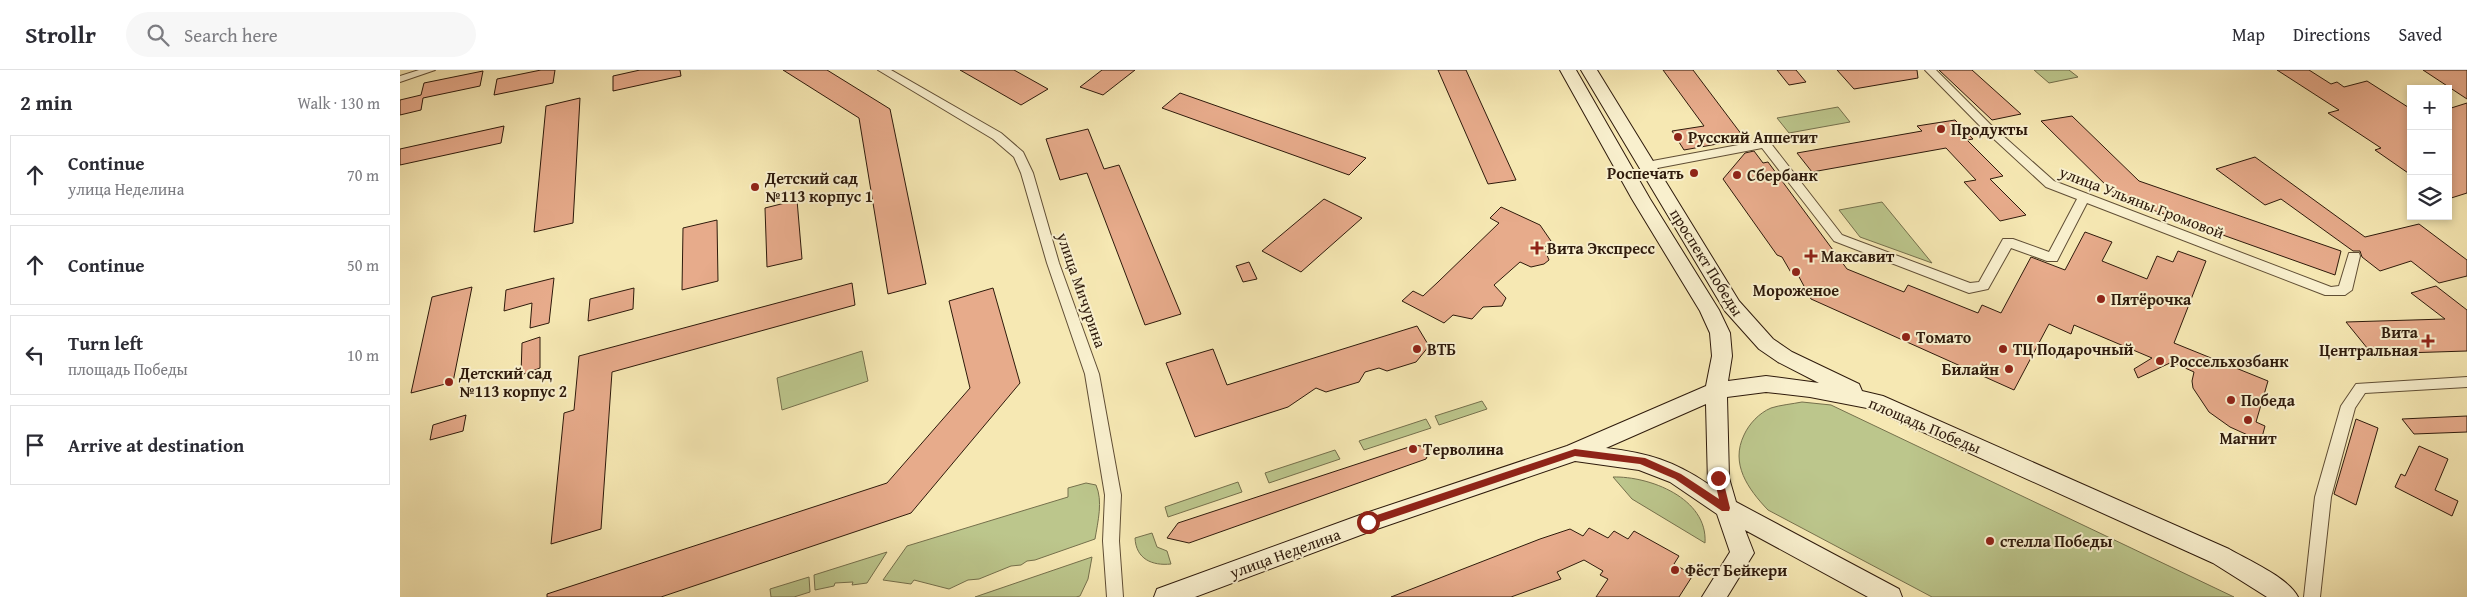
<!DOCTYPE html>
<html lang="en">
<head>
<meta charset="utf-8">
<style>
  body { margin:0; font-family:"Gentium Book Plus",serif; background:#f7f7f7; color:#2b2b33 }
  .controls { position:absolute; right:15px; top:15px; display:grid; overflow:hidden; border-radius:0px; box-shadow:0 2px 8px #0003 }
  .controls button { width:45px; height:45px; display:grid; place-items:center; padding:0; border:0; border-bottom:1px solid #e1e1e2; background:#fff; color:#2b2b33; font:25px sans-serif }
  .stop { position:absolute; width:15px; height:15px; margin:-11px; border:4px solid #8f2418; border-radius:50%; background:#fff }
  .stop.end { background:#8f2418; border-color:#fff; box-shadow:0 1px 5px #0008 }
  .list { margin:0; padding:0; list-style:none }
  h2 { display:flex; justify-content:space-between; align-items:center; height:65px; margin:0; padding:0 20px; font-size:21px }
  h2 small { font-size:16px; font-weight:400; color:#7c7c81 }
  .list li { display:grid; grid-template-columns:32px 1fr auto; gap:15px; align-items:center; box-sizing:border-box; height:80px; margin:0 10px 10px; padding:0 10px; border:1px solid #e1e1e2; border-radius:0px }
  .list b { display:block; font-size:19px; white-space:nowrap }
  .list p { margin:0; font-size:16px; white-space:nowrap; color:#7c7c81 }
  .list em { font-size:16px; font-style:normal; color:#7c7c81 }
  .icon { flex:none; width:28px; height:28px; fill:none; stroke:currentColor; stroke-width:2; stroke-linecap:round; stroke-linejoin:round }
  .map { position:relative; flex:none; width:2067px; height:527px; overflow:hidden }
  header { display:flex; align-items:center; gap:30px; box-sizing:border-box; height:70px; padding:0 25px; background:#fff; border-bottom:1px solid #e1e1e2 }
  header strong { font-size:24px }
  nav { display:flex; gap:28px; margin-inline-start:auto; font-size:18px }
  .search { width:350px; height:45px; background:#f7f7f7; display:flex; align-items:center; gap:12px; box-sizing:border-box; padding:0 18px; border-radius:28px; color:#7c7c81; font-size:19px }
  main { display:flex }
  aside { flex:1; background:#fff }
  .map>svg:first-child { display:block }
  .green { fill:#bcc68c; stroke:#75704c }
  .building { fill:#e7ab8b; stroke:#2e1a0b }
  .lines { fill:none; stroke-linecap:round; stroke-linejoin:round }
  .minor-casing { stroke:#604e35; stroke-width:2 }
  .secondary-casing { stroke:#2e1a0b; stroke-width:2 }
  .minor { fill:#f9f0ce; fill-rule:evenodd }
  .secondary { fill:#f9f0ce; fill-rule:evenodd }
  .route { fill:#8f2418 }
  .poi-dot { fill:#8f2418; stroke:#f9f0ce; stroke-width:2 }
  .labels { text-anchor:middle; stroke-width:4; stroke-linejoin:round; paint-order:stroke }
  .poi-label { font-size:16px; font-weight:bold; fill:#2e1a0b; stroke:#f9f0ce; text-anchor:start }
  .street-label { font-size:16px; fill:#2e1a0b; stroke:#f9f0ce }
</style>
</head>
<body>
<header>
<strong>Strollr</strong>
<div class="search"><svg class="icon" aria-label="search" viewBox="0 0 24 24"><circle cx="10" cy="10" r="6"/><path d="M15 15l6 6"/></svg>Search here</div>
<nav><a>Map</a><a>Directions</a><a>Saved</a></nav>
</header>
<main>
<aside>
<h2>2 min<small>Walk · 130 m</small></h2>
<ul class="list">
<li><svg class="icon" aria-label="ahead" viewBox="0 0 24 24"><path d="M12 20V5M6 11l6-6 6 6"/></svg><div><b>Continue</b><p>улица Неделина</p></div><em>70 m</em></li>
<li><svg class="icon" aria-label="ahead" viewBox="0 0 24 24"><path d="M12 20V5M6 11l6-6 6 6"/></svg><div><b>Continue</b></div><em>50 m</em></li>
<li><svg class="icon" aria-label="left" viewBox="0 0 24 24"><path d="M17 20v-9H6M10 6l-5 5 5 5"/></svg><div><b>Turn left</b><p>площадь Победы</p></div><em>10 m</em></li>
<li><svg class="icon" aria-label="arrive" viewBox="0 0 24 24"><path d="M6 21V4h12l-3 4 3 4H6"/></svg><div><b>Arrive at destination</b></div></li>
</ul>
</aside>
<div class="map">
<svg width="2067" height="527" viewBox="0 0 2067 527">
  <rect width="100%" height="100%" fill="#f6e8b3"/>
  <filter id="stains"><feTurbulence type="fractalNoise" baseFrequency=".004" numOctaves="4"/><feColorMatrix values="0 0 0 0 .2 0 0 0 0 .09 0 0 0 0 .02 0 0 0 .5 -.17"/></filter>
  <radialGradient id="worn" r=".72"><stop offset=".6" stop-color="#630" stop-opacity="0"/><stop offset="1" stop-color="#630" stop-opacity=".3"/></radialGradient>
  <g class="green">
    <path d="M1634,0H1669L1678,7L1649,13Z"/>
    <path d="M1438,37L1450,52L1389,63L1377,48Z"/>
    <path d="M1482,132L1532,193L1460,167L1439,140Z"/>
    <path d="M462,281L468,311L382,340L377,308Z"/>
    <path d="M1082,331L1087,339L1039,355L1035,346Z"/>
    <path d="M1402,332L1431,335L1834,527H1532L1368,440C1348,419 1330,394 1344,365C1349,354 1359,343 1371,338C1380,335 1392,334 1402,332Z"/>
    <path d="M1026,349L1031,358L964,380L959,371Z"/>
    <path d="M935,380L940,389L869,413L865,403Z"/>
    <path d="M1213,407C1249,406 1308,428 1305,473L1232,429Z"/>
    <path d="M838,412L842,422L768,447L765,437Z"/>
    <path d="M686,413L696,415C703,431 698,451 695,469L635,490L627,491L621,495L611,496L579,509L568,510L549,519L514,510L511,514L483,510L507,476L668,427V418Z"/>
    <path d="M752,463L757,477L767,481L771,494C752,496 736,489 735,468Z"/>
    <path d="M487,482L467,513L452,515L453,512L435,513L434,516L415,520L414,505Z"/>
    <path d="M692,487L688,509L680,526L676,527H575Z"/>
    <path d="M409,507L410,522L394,527H371L370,519Z"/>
  </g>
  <g class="building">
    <path d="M141,0H155L153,13L94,25L97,9Z"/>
    <path d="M240,0H280L281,6L213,21V6Z"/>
    <path d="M383,0H427L490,39L526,214L488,224L459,48Z"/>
    <path d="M560,0H614L648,19L621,35Z"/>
    <path d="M702,0H735L703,25L680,17Z"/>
    <path d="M1038,0H1066L1116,110L1088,114Z"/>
    <path d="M1263,0H1293L1345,69L1284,80L1272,61L1304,56Z"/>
    <path d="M1377,0H1396L1406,12L1389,15Z"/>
    <path d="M1437,0H1517L1518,8L1454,19Z"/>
    <path d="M1539,0H1572L1621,44L1592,50Z"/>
    <path d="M1877,0H1909L1931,14L1937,12L1944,17L1967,11L2011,39V105L1975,80L1981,78L1928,43L1939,40Z"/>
    <path d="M2023,0H2067V29Z"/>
    <path d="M83,1L80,16L23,28L21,40L0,45V30L21,25L24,13Z"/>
    <path d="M780,23L851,48L966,88L949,105L762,38Z"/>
    <path d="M180,28L173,153L134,162L146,36Z"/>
    <path d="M2067,33V123L2048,129V39Z"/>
    <path d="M1672,46L1739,111L1941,181L1935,205L1719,128L1641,51Z"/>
    <path d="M1555,50L1573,69L1567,70L1603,106L1590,109L1626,145L1600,151L1564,112L1576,110L1546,78L1412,102L1397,83L1522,61L1517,56Z"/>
    <path d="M104,56L101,73L0,95V79Z"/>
    <path d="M688,59L704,99L719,95L781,244L745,255L687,103L660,110L646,69Z"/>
    <path d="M1354,81L1363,93L1368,92L1447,199L1504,222L1508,215L1578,243L1582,235L1601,243L1631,187L1665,200L1685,162L1712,172L1702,191L1747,209L1757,186L1773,192L1778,181L1806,191L1774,273L1868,311L1856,352L1865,356L1861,371L1830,357L1809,342L1793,318L1792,311L1794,302L1772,292L1738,308L1734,299L1752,288L1674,255L1671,264L1649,254L1614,320L1411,229L1398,205L1393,206L1382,187L1377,185L1323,109L1345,83Z"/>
    <path d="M1855,87L1965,167L2019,154L2067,190V206L2039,213L2011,191L1980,201L1962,187L1960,181H1953L1881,129L1865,135L1816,99Z"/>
    <path d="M924,129L962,148L901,202L862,181Z"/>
    <path d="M397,130L402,189L367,197L365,138Z"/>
    <path d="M1101,137L1140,155L1151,171L1144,178L1149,190L1144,194L1131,197L1120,192L1094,215L1106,228L1102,236L1083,237L1072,249L1053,245L1044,253L1002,231L1013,221L1023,226L1038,212L1099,153L1090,148Z"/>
    <path d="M317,150L318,211L282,220L283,158Z"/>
    <path d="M849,192L857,209L843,212L836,196Z"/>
    <path d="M154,208L149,253L130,258L132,233L104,241L106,220Z"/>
    <path d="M452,213L455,235L212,302L201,459L151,474L164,343L174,340L179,286Z"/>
    <path d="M2036,216L2067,240V281L1972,284L1946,252L2045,249L2011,223Z"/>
    <path d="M72,217L53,312L11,323L32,227Z"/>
    <path d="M234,218L233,239L188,251L190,229Z"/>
    <path d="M593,218L620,313L511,443L261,527H147V524L487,413L570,318L549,231Z"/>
    <path d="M1017,256L1029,276L1016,292L987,301L979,298L965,302L959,312L926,322L916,318L888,337L795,367L766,293L813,279L827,315Z"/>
    <path d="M140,267V298L121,305L122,273Z"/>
    <path d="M66,345L63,361L30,370L33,355Z"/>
    <path d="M2067,346V362L2014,364L2002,349Z"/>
    <path d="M1956,349L1978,358L1956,435L1934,424Z"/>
    <path d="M1015,375L1031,378L1026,389L789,473L767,468L778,453Z"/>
    <path d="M2019,376L2048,389L2035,420L2058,431L2052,446L1995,417L2001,404L2005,406Z"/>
    <path d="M1189,458L1208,468L1214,461L1228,469L1234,461L1279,486L1274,494L1293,505L1279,527H1196L1208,509L1200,505L1203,501L1184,490L1157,502L1161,509L1111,527H991L1140,469L1170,459L1183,466Z"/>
  </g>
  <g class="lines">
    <defs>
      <g id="minor">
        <path d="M19,0H35L0,12V6Z"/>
        <path d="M478,0H491L601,63L623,82L633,103L659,193L699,304L721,425L719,471L723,527H707L703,471L705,425L685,304L647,193L621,103L614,87L593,69Z"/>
        <path d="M1525,0H1536L1591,55L1654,111L1931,217L1939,216L1949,183H1959L1960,186L1952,220L1945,225H1925L1687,133L1657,191H1647L1611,178L1588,219L1569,223L1434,171L1362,78L1247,100L1241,96L1247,92L1365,70L1369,71L1442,165L1570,213L1579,212L1603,169H1613L1649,182L1677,129L1646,117L1583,59Z"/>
        <path d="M2067,307V317L1965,323L1955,338L1931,427L1920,527H1904L1915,427L1941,336L1956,314Z"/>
      </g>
      <path id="secondary" d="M1160,0H1176L1250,129L1319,240L1330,263L1332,286L1328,311L1366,306L1419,313L1378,292L1359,279L1325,241L1181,0H1197L1339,231L1373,269L1392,282L1459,314L1462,321L1483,326L1829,479C1848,490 1889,508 1898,527H1867L1813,493L1472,339L1410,327L1366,322L1327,327L1329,408L1336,432L1499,519L1502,527H1468L1345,460L1354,483L1327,527H1302L1330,482L1317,444L1270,412L1239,400L1175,391L974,460L795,527H754L757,519L960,445L1167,376L1306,316L1312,286L1310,263L1300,241L1232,129ZM1306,334L1308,414C1274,391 1248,383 1206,378Z"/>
    </defs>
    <use href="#minor" class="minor-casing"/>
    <use href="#secondary" class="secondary-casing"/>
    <use href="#minor" class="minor"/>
    <use href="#secondary" class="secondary"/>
  </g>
  <path class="route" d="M1175,379L1245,388L1281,404L1319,429L1314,408L1315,406H1322L1330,438L1329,441H1322L1275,409L1240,394L1175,386L968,456L963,452L968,448Z"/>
  <g class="poi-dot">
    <circle cx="1541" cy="59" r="5"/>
    <circle cx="1278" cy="67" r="5"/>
    <circle cx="1294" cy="103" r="5"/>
    <circle cx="1337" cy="105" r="5"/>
    <circle cx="355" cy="117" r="5"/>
    <path d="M1134.5 170.5h5v5h5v5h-5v5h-5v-5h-5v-5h5z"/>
    <path d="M1408.5 178.5h5v5h5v5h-5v5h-5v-5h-5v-5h5z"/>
    <circle cx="1396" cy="202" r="5"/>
    <circle cx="1701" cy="229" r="5"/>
    <circle cx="1506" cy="267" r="5"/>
    <path d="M2025.5 263.5h5v5h5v5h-5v5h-5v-5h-5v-5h5z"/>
    <circle cx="1017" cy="279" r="5"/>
    <circle cx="1603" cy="279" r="5"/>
    <circle cx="1760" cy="291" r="5"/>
    <circle cx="1609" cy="299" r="5"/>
    <circle cx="49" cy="312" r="5"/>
    <circle cx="1831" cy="330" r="5"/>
    <circle cx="1848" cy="350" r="5"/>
    <circle cx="1013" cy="379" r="5"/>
    <circle cx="1590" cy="471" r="5"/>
    <circle cx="1275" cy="500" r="5"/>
  </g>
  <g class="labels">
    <g class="poi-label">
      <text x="1551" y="65">Продукты</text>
      <text x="1288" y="73">Русский Аппетит</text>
      <text x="1284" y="109" text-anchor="end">Роспечать</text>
      <text x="1347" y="111">Сбербанк</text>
      <text x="365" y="114">Детский сад<tspan x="365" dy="18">№113 корпус 1</tspan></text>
      <text x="1147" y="184">Вита Экспресс</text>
      <text x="1421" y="192">Максавит</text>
      <text x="1396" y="226" text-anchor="middle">Мороженое</text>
      <text x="1711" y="235">Пятёрочка</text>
      <text x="2018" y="268" text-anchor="end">Вита<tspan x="2018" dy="18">Центральная</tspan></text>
      <text x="1516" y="273">Томато</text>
      <text x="1027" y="285">ВТБ</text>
      <text x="1613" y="285">ТЦ Подарочный</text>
      <text x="1770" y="297">Россельхозбанк</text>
      <text x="1599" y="305" text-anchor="end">Билайн</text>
      <text x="59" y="309">Детский сад<tspan x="59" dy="18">№113 корпус 2</tspan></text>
      <text x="1841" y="336">Победа</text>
      <text x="1848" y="374" text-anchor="middle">Магнит</text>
      <text x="1023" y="385">Терволина</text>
      <text x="1600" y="477">стелла Победы</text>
      <text x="1285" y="506">Фёст Бейкери</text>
    </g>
    <g class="street-label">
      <text transform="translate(1742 132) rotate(21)" y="6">улица Ульяны Громовой</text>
      <text transform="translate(1307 192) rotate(58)" y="6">проспект Победы</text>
      <text transform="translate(682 220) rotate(71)" y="6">улица Мичурина</text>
      <text transform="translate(1525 355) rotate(23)" y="6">площадь Победы</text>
      <text transform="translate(885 483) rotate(-20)" y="6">улица Неделина</text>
    </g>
  </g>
  <rect width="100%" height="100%" filter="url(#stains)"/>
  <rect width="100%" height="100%" fill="url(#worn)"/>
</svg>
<div class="controls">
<button>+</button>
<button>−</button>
<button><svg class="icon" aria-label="layers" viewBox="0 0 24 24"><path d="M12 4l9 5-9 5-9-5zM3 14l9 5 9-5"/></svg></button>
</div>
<div class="stop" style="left:968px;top:452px"></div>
<div class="stop end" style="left:1318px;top:408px"></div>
</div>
</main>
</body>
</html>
